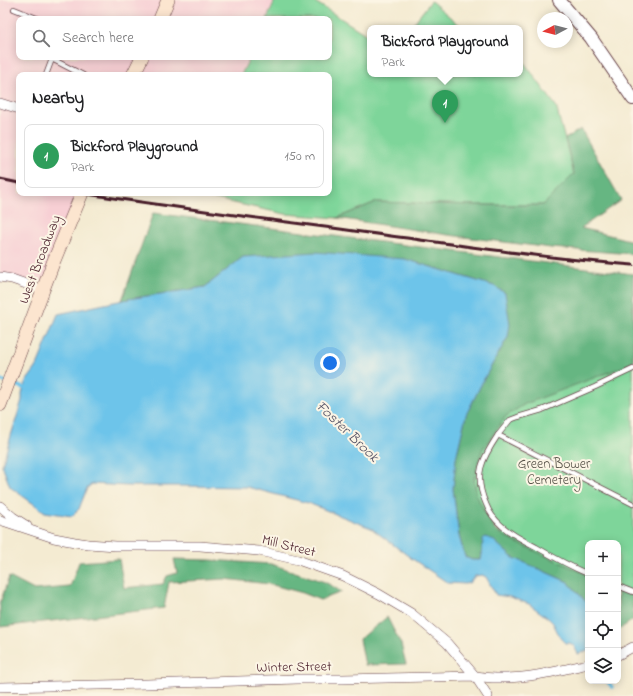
<!DOCTYPE html>
<html lang="en">
<head>
<meta charset="utf-8">
<style>
  body { margin:0; font-family:"Indie Flower",sans-serif; background:#f6f6f6; color:#202124 }
  .controls { position:absolute; right:12px; bottom:12px; display:grid; overflow:hidden; border-radius:8px; box-shadow:0 2px 10px #0003 }
  .controls button { width:36px; height:36px; display:grid; place-items:center; padding:0; border:0; border-bottom:1px solid #e0e0e0; background:#fff; color:#202124; font:20px sans-serif }
  .compass { position:absolute; left:537px; top:12px; width:36px; height:36px; border-radius:50%; background:#fff; box-shadow:0 2px 10px #0003; rotate:263deg }
  .you { position:absolute; left:330px; top:363px; width:14px; height:14px; margin:-10px; border:3px solid #fff; border-radius:50%; background:#1a73e8; box-shadow:0 0 0 6px #1a73e833 }
  .badge { display:grid; place-items:center; width:26px; height:26px; border-radius:50%; background:#7c3aed; color:#fff; font-size:13px; font-weight:700 }
  .pin { position:absolute; translate:-50% -33px; filter:drop-shadow(0 1px 2px #0008) }
  .pin::after { content:''; position:absolute; top:21px; width:14px; height:12px; background:inherit; clip-path:polygon(0 0,100% 0,50% 100%) }
  .popup { position:absolute; left:367px; top:25px; width:156px; height:52px; box-sizing:border-box; display:grid; place-content:center; border-radius:8px; background:#fff; filter:drop-shadow(0 1px 3px #0005); font-size:13px; white-space:nowrap; color:#757577 }
  .popup b { font-size:15px; color:#202124 }
  .popup::after { content:''; position:absolute; left:50%; top:100%; margin-left:-8px; border:8px solid transparent; border-top-color:#fff }
  .list { margin:0; padding:0; list-style:none }
  h2 { display:flex; justify-content:space-between; align-items:center; height:52px; margin:0; padding:0 16px; font-size:17px }
  h2 small { font-size:13px; font-weight:400; color:#757577 }
  .list li { display:grid; grid-template-columns:26px 1fr auto; gap:12px; align-items:center; box-sizing:border-box; height:64px; margin:0 8px 8px; padding:0 8px; border:1px solid #e0e0e0; border-radius:8px }
  .list b { display:block; font-size:15px; white-space:nowrap }
  .list p { margin:0; font-size:13px; white-space:nowrap; color:#757577 }
  .list em { font-size:13px; font-style:normal; color:#757577 }
  .icon { flex:none; width:22px; height:22px; fill:none; stroke:currentColor; stroke-width:2; stroke-linecap:round; stroke-linejoin:round }
  .map { position:relative; flex:none; width:633px; height:696px; overflow:hidden }
  .search { position:absolute; background:#fff; box-shadow:0 2px 10px #0003; left:16px; top:16px; width:316px; height:44px; display:flex; align-items:center; gap:10px; box-sizing:border-box; padding:0 14px; border-radius:8px; color:#757577; font-size:15px }
  .panel { position:absolute; background:#fff; box-shadow:0 2px 10px #0003; left:16px; top:72px; width:316px; height:124px; border-radius:8px }
  .map>svg:first-child { display:block }
  .built { fill:#f7cfd4 }
  .green { fill:#7ed59a; stroke:#647a62 }
  .forest { fill:#66b682; stroke:#586a56 }
  .water { fill:#6dc4ea; stroke:#5c728a }
  .lines { fill:none; stroke-linecap:round; stroke-linejoin:round }
  .stream { stroke:#6dc4ea; stroke-width:3.5 }
  .service-casing { stroke:#643e44; stroke-width:6 }
  .minor-casing { stroke:#643e44; stroke-width:10 }
  .tertiary-casing { stroke:#643e44; stroke-width:14 }
  .secondary-casing { stroke:#643e44; stroke-width:14 }
  .service { stroke:#fff; stroke-width:4.5 }
  .minor { stroke:#fff; stroke-width:9 }
  .tertiary { stroke:#fff; stroke-width:12 }
  .secondary { stroke:#fce5cf; stroke-width:13 }
  .rail { stroke:#4a1f2b; stroke-width:3 }
  .labels { text-anchor:middle; stroke-width:4; stroke-linejoin:round; paint-order:stroke }
  .street-label { font-size:14px; fill:#4a1f2b; stroke:#fcf5e5 }
  .park-label { font-size:14px; fill:#5a564c; stroke:#fcf5e5 }
  .water-label { font-size:15px; font-style:italic; fill:#545164; stroke:#fcf5e5 }
</style>
</head>
<body>
<div class="map">
<svg width="633" height="696" viewBox="0 0 633 696">
  <rect width="100%" height="100%" fill="#fcf5e5"/>
  <filter id="ink" filterUnits="userSpaceOnUse"><feTurbulence type="fractalNoise" baseFrequency=".025" numOctaves="2"/><feDisplacementMap in="SourceGraphic" scale="8" xChannelSelector="R" yChannelSelector="G"/><feConvolveMatrix kernelMatrix="1 2 1 2 8 2 1 2 1" color-interpolation-filters="sRGB"/></filter>
  <filter id="wash" filterUnits="userSpaceOnUse"><feTurbulence type="fractalNoise" baseFrequency=".012" numOctaves="4" result="noise"/><feDisplacementMap in="SourceGraphic" scale="16" xChannelSelector="R" yChannelSelector="G"/><feGaussianBlur stdDeviation="0.9" result="paint"/><feColorMatrix in="noise" values="0 0 0 0 0 0 0 0 0 0 0 0 0 0 0 0 0 1.4 0 .05"/><feComposite in="paint" operator="in"/></filter>
  <g filter="url(#wash)">
    <rect width="100%" height="100%" fill="#f4ebd2"/>
    <path class="built" d="M0,0H275L267,19H19V57H250L241,75H146L136,70L133,75H19V193H83L46,282L0,278Z"/>
    <g class="green">
      <path d="M275,0H312L370,37V74H520V57L556,106L574,174L543,205H475L376,202L337,218L285,214L211,198L213,193H329V75H241L250,57H329V19H267Z"/>
      <path d="M431,1L463,28H410Z"/>
      <path d="M633,289V610L618,601V543H588V584L525,547L506,537L489,522L475,505L472,456L483,433Z"/>
    </g>
    <g class="forest">
      <path d="M581,129L621,200L581,228L633,241V254L551,248L448,235L337,218L376,202L475,205H543L574,174L565,139Z"/>
      <path d="M153,213L633,274V363L525,404L506,416L482,450L478,464L474,479L477,496L487,517L495,530L513,541L588,575V604L568,582L512,557L494,541L482,544V554L481,560H472L465,557L459,536L453,489L456,458L466,415L485,377L508,337L505,293L494,286L405,259L243,257L205,287L122,300Z"/>
      <path d="M119,559L124,588L163,584L167,576L177,573L174,559L210,560L271,564L325,582L342,592L320,600L303,593L269,584L225,579L169,582L164,608L0,627V603L9,577L34,590L70,587L79,562Z"/>
      <path d="M618,589L633,596V620L618,630Z"/>
      <path d="M387,617L401,644L406,664L365,665L360,639Z"/>
    </g>
    <path class="water" d="M315,252L405,259L494,286L505,293L510,324L508,337L485,377L466,415L456,458L453,489L459,536L465,557L472,560H481L482,554L483,539L485,537L492,539L512,557L568,582L588,604V651L578,654L574,646L570,643H565L561,639L553,623L548,618L529,604L510,597L496,595L486,577L482,575L475,576L469,583L465,584L448,583L411,558L371,528L308,503L247,487L181,486H128L92,484L87,488L79,509L72,516L45,512L10,487L2,465L22,400V394L25,383L36,368L58,314L128,299L205,287L243,257Z"/>
    <g class="lines">
      <g class="stream">
        <path d="M0,380L27,389"/>
        <path d="M607,681L612,687"/>
      </g>
    </g>
  </g>
  <g filter="url(#ink)">
    <g class="lines">
      <defs>
        <g id="service">
          <path d="M14,9L39,19"/>
          <path d="M137,71L146,75"/>
          <path d="M46,75L52,59L83,75"/>
          <path d="M633,369L595,387L542,410L518,417L510,420L498,435L633,504"/>
          <path d="M498,435C482,459 473,475 486,504C489,512 495,520 502,526C512,535 524,541 536,547C553,557 569,566 588,574"/>
          <path d="M618,586L633,592"/>
        </g>
        <g id="minor">
          <path d="M0,103L19,109"/>
          <path d="M0,277L12,279L43,290"/>
          <path d="M0,506L13,517L27,526"/>
          <path d="M0,520L54,538L75,542L88,544L116,546H200L259,551L298,560L343,576L379,594L411,613L447,643L475,676L488,696"/>
          <path d="M618,655L633,647"/>
          <path d="M0,687L147,684L298,679H343L475,676C482,677 489,678 496,678C527,679 558,671 588,664"/>
        </g>
        <path id="tertiary" d="M559,0L591,38L633,99"/>
        <g id="secondary">
          <path d="M160,19L168,0"/>
          <path d="M133,75L142,57"/>
          <path d="M0,405L53,263L82,193"/>
        </g>
      </defs>
      <use href="#service" class="service-casing"/>
      <use href="#minor" class="minor-casing"/>
      <use href="#tertiary" class="tertiary-casing"/>
      <use href="#secondary" class="secondary-casing"/>
      <use href="#service" class="service"/>
      <use href="#minor" class="minor"/>
      <use href="#tertiary" class="tertiary"/>
      <use href="#secondary" class="secondary"/>
      <g class="rail">
        <path d="M0,179L19,183"/>
        <path d="M81,193C182,209 283,221 384,235C467,246 550,259 633,265"/>
      </g>
    </g>
  </g>
  <g class="labels">
    <g class="street-label">
      <text transform="translate(39 259) rotate(-69)" y="5">West Broadway</text>
      <text transform="translate(289 545) rotate(14)" y="5">Mill Street</text>
      <text transform="translate(294 666) rotate(-1)" y="5">Winter Street</text>
    </g>
    <g class="park-label">
      <text x="554" y="468">Green Bower<tspan x="554" dy="16">Cemetery</tspan></text>
    </g>
    <g class="water-label">
      <text transform="translate(348 431) rotate(44)" y="5">Foster Brook</text>
    </g>
  </g>
</svg>
<div class="controls">
<button>+</button>
<button>−</button>
<button><svg class="icon" aria-label="locate" viewBox="0 0 24 24"><circle cx="12" cy="12" r="6"/><path d="M12 2v4M12 18v4M2 12h4M18 12h4"/></svg></button>
<button><svg class="icon" aria-label="layers" viewBox="0 0 24 24"><path d="M12 4l9 5-9 5-9-5zM3 14l9 5 9-5"/></svg></button>
</div>
<svg class="compass" viewBox="-18 -18 36 36"><path d="M0-13l5 13h-10z" fill="#e53935"/><path d="M0 13l5-13h-10z" fill="#757577"/></svg>
<div class="you"></div>
<div class="pin badge" style="left:445px;top:123px;background:#2e9e5b">1</div>
<div class="popup"><b>Bickford Playground</b>Park</div>
<div class="search"><svg class="icon" aria-label="search" viewBox="0 0 24 24"><circle cx="10" cy="10" r="6"/><path d="M15 15l6 6"/></svg>Search here</div>
<section class="panel">
<h2>Nearby<small></small></h2>
<ul class="list">
<li><span class="badge" style="background:#2e9e5b">1</span><div><b>Bickford Playground</b><p>Park</p></div><em>150 m</em></li>
</ul>
</section>
</div>
</body>
</html>
